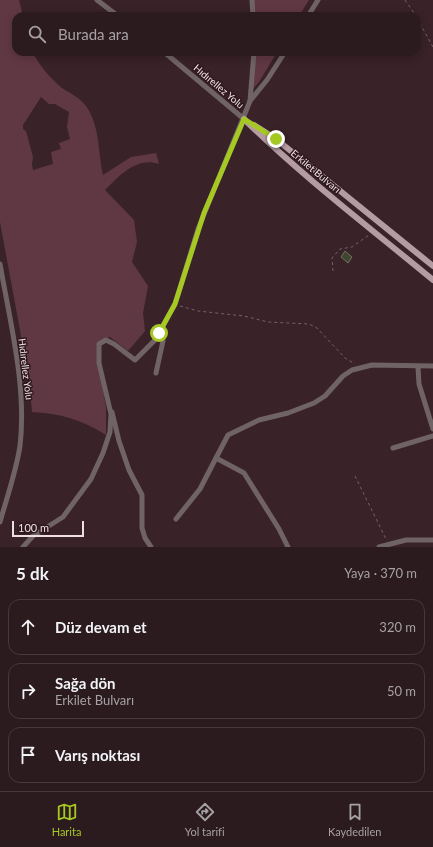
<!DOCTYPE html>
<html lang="tr">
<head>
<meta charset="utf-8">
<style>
  body { margin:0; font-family:Lato,sans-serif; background:#332327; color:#f1f3f6 }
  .scale { position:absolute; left:12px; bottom:10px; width:72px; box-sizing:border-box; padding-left:4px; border:2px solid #efdfe3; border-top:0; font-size:11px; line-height:14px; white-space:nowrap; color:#efdfe3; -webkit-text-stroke:3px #2e181f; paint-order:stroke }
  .stop { position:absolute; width:12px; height:12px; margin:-9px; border:3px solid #a5c823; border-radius:50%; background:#fff }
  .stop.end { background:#a5c823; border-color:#fff; box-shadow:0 1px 4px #0008 }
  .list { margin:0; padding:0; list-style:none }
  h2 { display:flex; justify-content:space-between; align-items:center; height:52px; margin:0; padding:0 16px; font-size:17px }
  h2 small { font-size:13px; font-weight:400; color:#a6a1a4 }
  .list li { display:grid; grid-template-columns:26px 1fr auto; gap:12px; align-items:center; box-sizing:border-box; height:56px; margin:0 8px 8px; padding:0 8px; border:1px solid #47383c; border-radius:12px }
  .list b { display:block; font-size:15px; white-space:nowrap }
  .list p { margin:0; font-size:13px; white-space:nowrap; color:#a6a1a4 }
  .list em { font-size:13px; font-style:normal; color:#a6a1a4 }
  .icon { flex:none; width:22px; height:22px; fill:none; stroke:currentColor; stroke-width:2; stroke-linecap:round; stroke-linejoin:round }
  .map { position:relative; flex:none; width:433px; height:547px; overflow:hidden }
  .search { position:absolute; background:#2b1a1e; box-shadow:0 2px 10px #0003; left:12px; right:12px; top:12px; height:44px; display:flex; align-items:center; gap:10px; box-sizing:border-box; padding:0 14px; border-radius:12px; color:#a6a1a4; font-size:15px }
  .sheet { height:244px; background:#2b1a1e }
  nav { display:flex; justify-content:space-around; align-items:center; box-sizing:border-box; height:56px; border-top:1px solid #47383c; background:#2b1a1e; font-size:11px; color:#a6a1a4 }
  nav a { display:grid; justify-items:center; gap:2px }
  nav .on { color:#a5c823 }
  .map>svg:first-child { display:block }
  .green { fill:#603844; fill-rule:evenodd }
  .building { fill:#3f4530; stroke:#6e755d }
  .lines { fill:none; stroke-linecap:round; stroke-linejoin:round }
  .path { stroke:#776267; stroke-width:1; stroke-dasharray:3 3; stroke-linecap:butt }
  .minor { stroke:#706366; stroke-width:5 }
  .major { stroke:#b59ca2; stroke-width:6 }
  .route { stroke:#a5c823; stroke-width:5 }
  .labels { text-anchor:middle; stroke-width:3; stroke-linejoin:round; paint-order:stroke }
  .street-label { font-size:10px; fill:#efdfe3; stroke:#2e181f }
</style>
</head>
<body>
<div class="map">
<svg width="433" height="547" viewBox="0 0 433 547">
  <rect width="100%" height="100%" fill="#392228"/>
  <g class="green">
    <path d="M0,0H19L23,16H16V52H33C36,62 53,81 62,88C71,94 79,97 86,106C100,126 98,152 103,175L131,157L156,153L159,164C137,156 119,176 105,190L134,220L137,242L132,262L148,286L143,313L145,331L128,351L110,337L101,340L97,352L106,408V435C83,420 59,413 32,412L29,379L0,222ZM41,97L49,104H55L69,112L67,127L70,139L59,143L61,149L51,152L53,164L33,170L32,164L33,157L26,131L23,129V125Z"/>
    <path d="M252,0H309L299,16H252Z"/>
    <path d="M252,52H277L259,82L251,91Z"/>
  </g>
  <path class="building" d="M345,251L352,257L348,263L341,257Z"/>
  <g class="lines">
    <g class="path">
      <path d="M405,0L416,16"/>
      <path d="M417,18L433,47"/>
      <path d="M333,271L332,258L340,249L352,247L369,235"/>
      <path d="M180,306L198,311L244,316L268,322L309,324L317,328L345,358L355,364"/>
      <path d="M355,476L386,539"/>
    </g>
    <g class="minor">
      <path d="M97,0L118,16"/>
      <path d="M252,0L253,16"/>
      <path d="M308,16L318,0"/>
      <path d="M164,52L244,119"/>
      <path d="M250,101L267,80L285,52"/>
      <path d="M0,264C10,322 27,387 20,446C16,472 7,497 0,522"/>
      <path d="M418,367L419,384L433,429"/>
      <path d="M156,373L163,341L159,333"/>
      <path d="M112,412L119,441L129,470L142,495V528L145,538L151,547"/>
      <path d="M393,448L433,436"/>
      <path d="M176,519L200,489L216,458"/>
      <path d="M23,547L33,536L63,517L91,479L103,453L110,432L111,414L99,363V344L106,340L114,344L135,360L155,340L175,304L198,229L250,101L254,52"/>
      <path d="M288,547L279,529L244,473L216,458L228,435L259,420L288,413L314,403L325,396L343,376L352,370L372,365L433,366"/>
      <path d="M379,547L406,540H433"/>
    </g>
    <g class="major">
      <path d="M244,119C303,177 369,227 433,280"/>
      <path d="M254,125L276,139L433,266"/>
    </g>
  </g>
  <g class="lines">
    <path class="route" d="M159,333L175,304L204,213L244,119L276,139"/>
  </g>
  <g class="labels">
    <g class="street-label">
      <text transform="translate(219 86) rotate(40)" y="4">Hıdırellez Yolu</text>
      <text transform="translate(316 171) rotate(40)" y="4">Erkilet Bulvarı</text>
      <text transform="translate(26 369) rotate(83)" y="4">Hıdırellez Yolu</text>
    </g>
  </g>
</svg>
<div class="scale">100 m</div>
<div class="stop" style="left:159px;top:333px"></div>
<div class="stop end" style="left:276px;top:139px"></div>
<div class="search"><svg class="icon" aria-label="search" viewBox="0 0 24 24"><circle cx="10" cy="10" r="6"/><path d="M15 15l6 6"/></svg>Burada ara</div>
</div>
<section class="sheet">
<h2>5 dk<small>Yaya · 370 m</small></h2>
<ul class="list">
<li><svg class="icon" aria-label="ahead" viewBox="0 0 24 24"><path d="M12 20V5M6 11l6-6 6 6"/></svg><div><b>Düz devam et</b></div><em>320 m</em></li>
<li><svg class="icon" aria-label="right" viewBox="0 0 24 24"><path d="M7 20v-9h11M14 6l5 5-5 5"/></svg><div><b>Sağa dön</b><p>Erkilet Bulvarı</p></div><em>50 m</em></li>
<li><svg class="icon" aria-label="arrive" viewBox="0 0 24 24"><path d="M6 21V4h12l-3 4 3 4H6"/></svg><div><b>Varış noktası</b></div></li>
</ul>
</section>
<nav>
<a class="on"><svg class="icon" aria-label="map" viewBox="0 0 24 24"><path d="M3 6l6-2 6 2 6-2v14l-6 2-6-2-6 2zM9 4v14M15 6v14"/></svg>Harita</a>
<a><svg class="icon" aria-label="directions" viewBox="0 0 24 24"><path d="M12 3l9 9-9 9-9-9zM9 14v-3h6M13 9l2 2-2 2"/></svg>Yol tarifi</a>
<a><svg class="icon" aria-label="saved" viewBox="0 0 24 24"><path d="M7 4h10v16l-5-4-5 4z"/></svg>Kaydedilen</a>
</nav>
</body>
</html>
